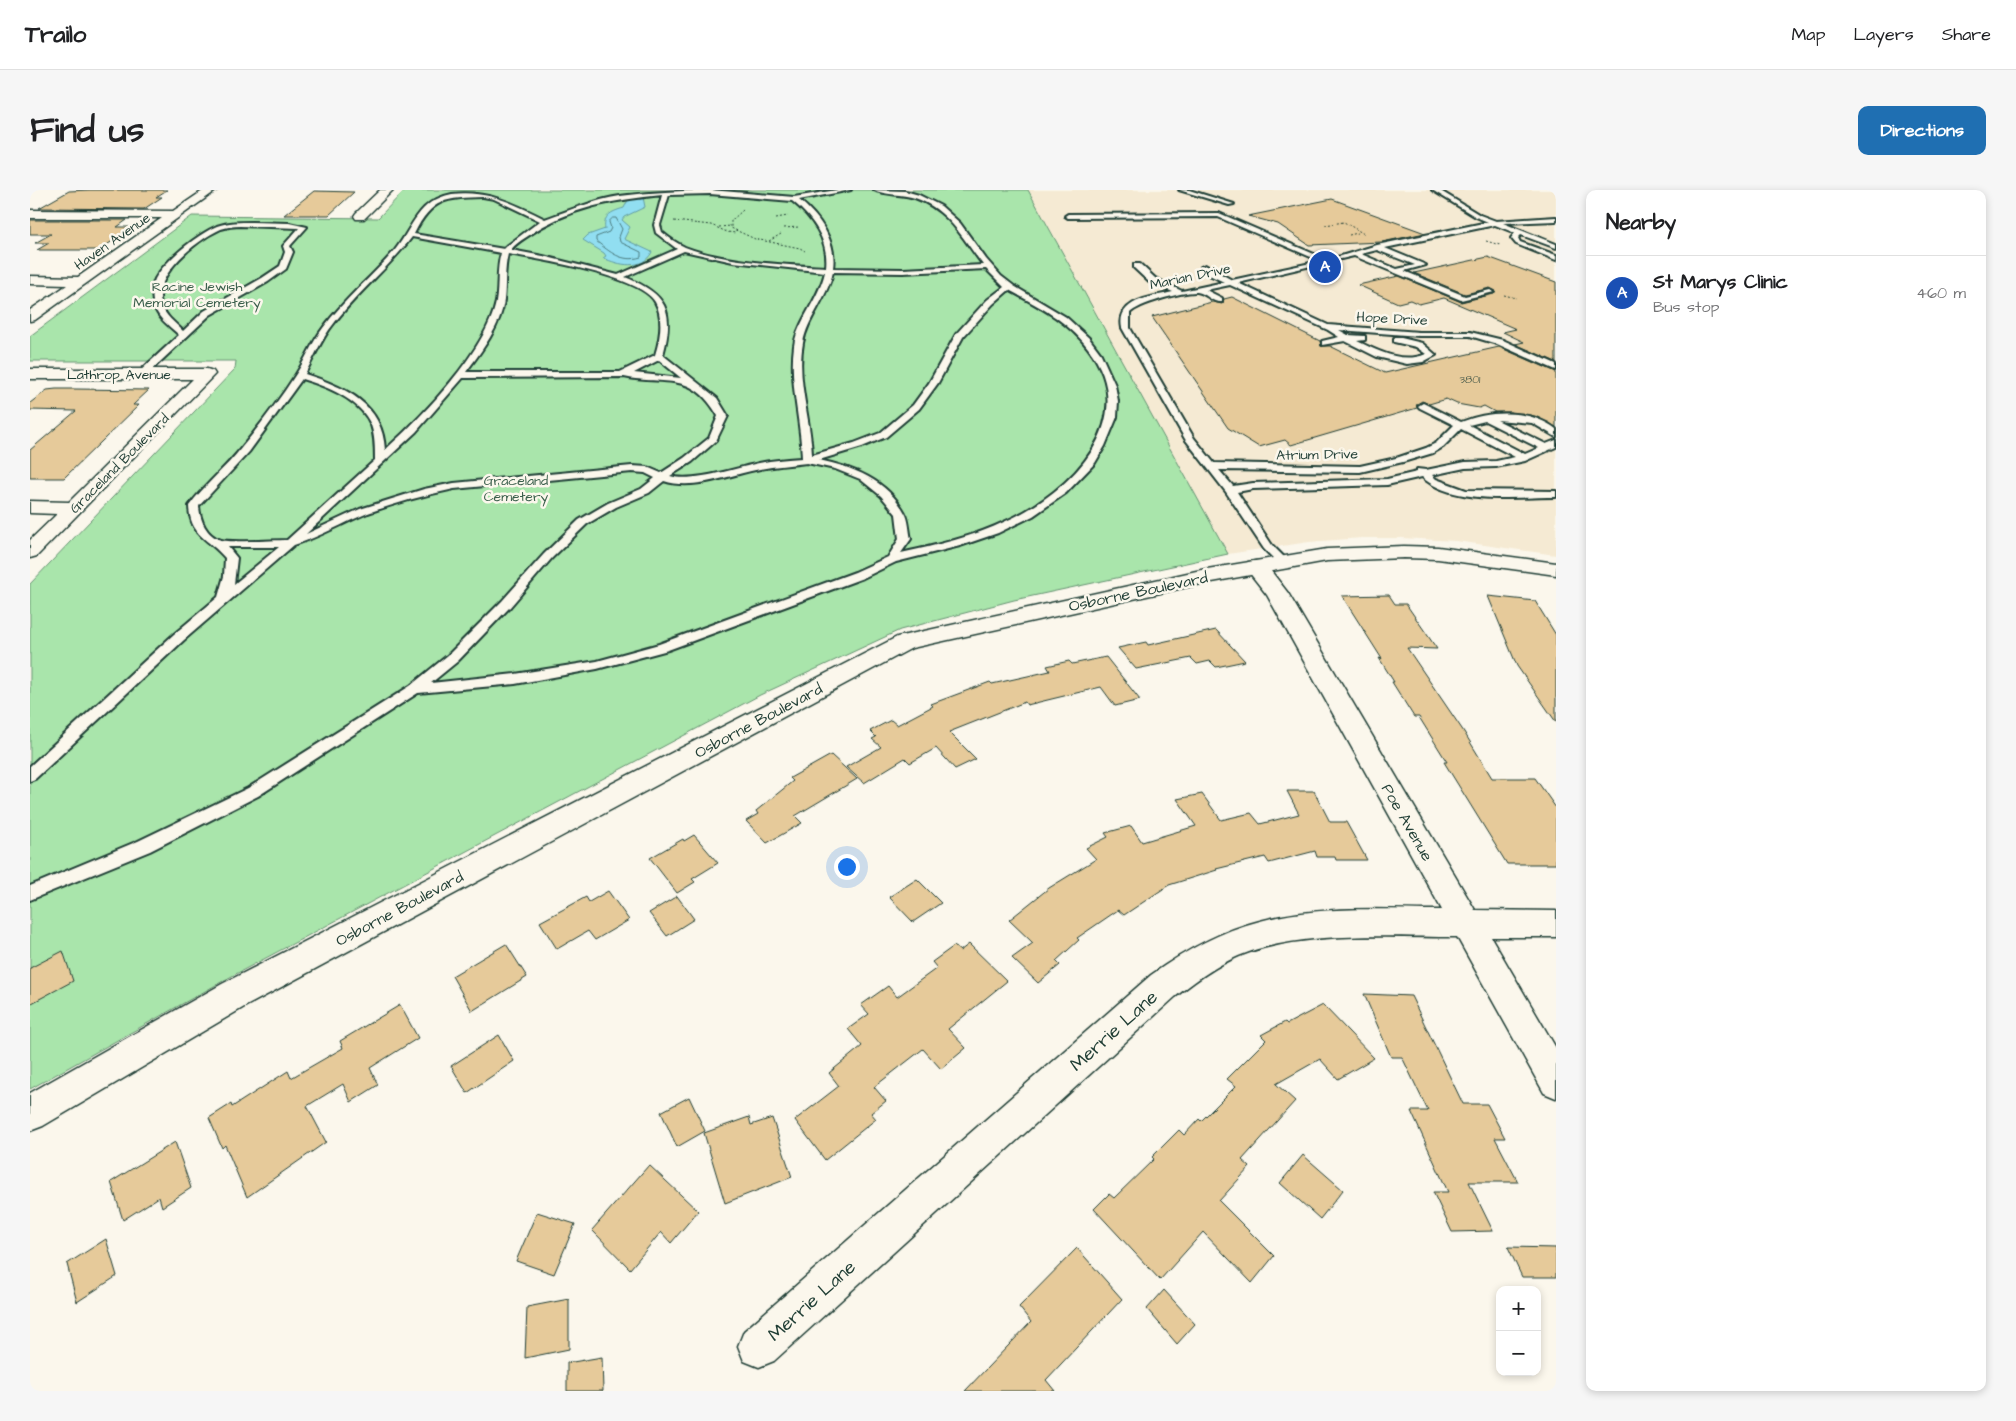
<!DOCTYPE html>
<html lang="en">
<head>
<meta charset="utf-8">
<style>
  body { margin:0; font-family:"Architects Daughter",sans-serif; background:#f6f6f6; color:#202124 }
  .controls { position:absolute; right:15px; bottom:15px; display:grid; overflow:hidden; border-radius:10px; box-shadow:0 2px 8px #0003 }
  .controls button { width:45px; height:45px; display:grid; place-items:center; padding:0; border:0; border-bottom:1px solid #e0e0e0; background:#fff; color:#202124; font:25px sans-serif }
  .you { position:absolute; left:816px; top:676px; width:18px; height:18px; margin:-12px; border:4px solid #fff; border-radius:50%; background:#1a73e8; box-shadow:0 0 0 8px #1a73e833 }
  .badge { display:grid; place-items:center; width:32px; height:32px; border-radius:50%; background:#1f6fb2; color:#fff; font-size:16px; font-weight:700 }
  .pin { position:absolute; translate:-50% -50%; border:2px solid #fff; box-shadow:0 1px 5px #0006 }
  .list { margin:0; padding:0; list-style:none }
  h2 { display:flex; justify-content:space-between; align-items:center; height:65px; margin:0; padding:0 20px; font-size:21px }
  h2 small { font-size:16px; font-weight:400; color:#757577 }
  .list li { display:grid; grid-template-columns:32px 1fr auto; gap:15px; align-items:center; box-sizing:border-box; height:75px; padding:0 20px; border-top:1px solid #e0e0e0 }
  .list b { display:block; font-size:19px; white-space:nowrap }
  .list p { margin:0; font-size:16px; white-space:nowrap; color:#757577 }
  .list em { font-size:16px; font-style:normal; color:#757577 }
  .map { position:relative; flex:none; width:1526px; height:1201px; overflow:hidden; border-radius:10px }
  header { display:flex; align-items:center; gap:30px; box-sizing:border-box; height:70px; padding:0 25px; background:#fff; border-bottom:1px solid #e0e0e0 }
  header strong { font-size:24px }
  nav { display:flex; gap:28px; margin-inline-start:auto; font-size:18px }
  .intro { display:flex; align-items:center; justify-content:space-between; box-sizing:border-box; height:120px; padding:0 30px }
  h1 { margin:0; font-size:35px }
  .button { padding:12px 22px; border-radius:10px; background:#1f6fb2; color:#fff; font-size:18px; font-weight:700 }
  main { display:flex; gap:30px; padding:0 30px }
  aside { flex:1; background:#fff; border-radius:10px; box-shadow:0 2px 8px #0003 }
  .map>svg:first-child { display:block }
  .built { fill:#f5ead3 }
  .green { fill:#a9e5ab; stroke:#649170 }
  .water { fill:#91def1; stroke:#639ea5 }
  .lines { fill:none; stroke-linecap:round; stroke-linejoin:round }
  .shore { stroke:#4d7d80; stroke-width:1 }
  .building { fill:#e6ca9a; stroke:#1f3d34 }
  .lane-casing { stroke:#1f3d34; stroke-width:4 }
  .street-casing { stroke:#1f3d34; stroke-width:3 }
  .secondary-casing { stroke:#1f3d34; stroke-width:3 }
  .path { stroke:#1f3d34; stroke-width:1; stroke-dasharray:2 2; stroke-linecap:butt }
  .lane { fill:#fbf7ec; fill-rule:evenodd }
  .street { fill:#fbf7ec; fill-rule:evenodd }
  .secondary { fill:#fbf7ec; fill-rule:evenodd }
  .labels { text-anchor:middle; stroke-width:5; stroke-linejoin:round; paint-order:stroke }
  .far-number-label { font-size:11px; fill:#51604e }
  .far-street-label { font-size:14px; fill:#1f3d34; stroke:#fbf7ec }
  .far-park-label { font-size:14px; fill:#3b5f4c; stroke:#fbf7ec }
  .street-label { font-size:16px; fill:#1f3d34; stroke:#fbf7ec }
  .near-street-label { font-size:19px; fill:#1f3d34; stroke:#fbf7ec }
</style>
</head>
<body>
<header>
<strong>Trailo</strong>
<nav><a>Map</a><a>Layers</a><a>Share</a></nav>
</header>
<div class="intro"><h1>Find us</h1><a class="button">Directions</a></div>
<main>
<div class="map">
<svg width="1526" height="1201" viewBox="0 0 1526 1201">
  <rect width="100%" height="100%" fill="#fbf7ec"/>
  <filter id="ink" filterUnits="userSpaceOnUse"><feTurbulence type="fractalNoise" baseFrequency=".02" numOctaves="2"/><feDisplacementMap in="SourceGraphic" scale="10" xChannelSelector="R" yChannelSelector="G"/><feConvolveMatrix kernelMatrix="1 2 1 2 8 2 1 2 1" color-interpolation-filters="sRGB"/></filter>
  <g filter="url(#ink)">
    <path class="built" d="M998,0H1526V365L1426,351L1371,348H1332L1279,352L1198,364Z"/>
    <path class="green" d="M375,0H998L1198,364L984,410L870,440L730,505L202,786L0,899V394L205,179L206,171H0V146L162,26L348,28Z"/>
    <path class="water" d="M613,7L615,17L594,27L592,30L600,37L594,49L622,62C612,81 589,75 573,68L576,66L574,63L553,50L558,45L575,39C573,26 580,22 594,18L599,8Z"/>
    <g class="lines">
      <path class="shore" d="M583,28H586L592,39L589,47L590,52L611,62V67C592,73 580,62 566,51V47L579,42L581,38L579,32Z"/>
    </g>
    <g class="building">
      <path d="M59,0H137L126,7H132L114,19L9,18L39,1Z"/>
      <path d="M284,1L324,2L299,25H254Z"/>
      <path d="M1302,9L1395,43L1352,52L1279,55L1248,34L1218,26Z"/>
      <path d="M0,30H97L87,37H104L69,60H7L19,53H5L21,44H0Z"/>
      <path d="M1458,67L1526,92V172L1485,154L1494,152L1473,142L1486,139L1414,108L1389,114L1380,110L1368,113L1328,95L1369,86L1431,112L1464,104L1466,101L1460,98L1435,104L1384,83Z"/>
      <path d="M1202,107L1290,151L1291,156H1300L1355,183L1469,157L1526,182V237L1505,226L1480,222H1465L1454,216L1449,218L1427,214L1416,209L1399,214L1392,211L1387,214V218L1261,255L1255,250L1229,257L1198,238L1122,127L1182,112L1192,114L1194,109Z"/>
      <path d="M26,199H45L119,200L103,215H109L34,288H0V260L46,221L0,220V213L17,200Z"/>
      <path d="M1359,405L1365,414H1376L1407,459L1377,458L1434,542L1462,588H1505L1526,618V674H1477L1414,572H1417L1389,527H1384L1362,492H1364L1349,468L1352,469L1312,406Z"/>
      <path d="M1458,406L1505,411L1526,445V532L1487,476Z"/>
      <path d="M1186,440L1215,471L1186,477L1180,471L1167,474L1161,468L1106,479L1088,458L1116,452L1118,455Z"/>
      <path d="M1076,467L1110,510L1085,516L1071,497L997,515L995,512L919,542L946,569L925,579L906,558L880,573L875,568L834,593L816,577L851,557L842,549L846,547L840,541L861,530L867,535L903,516L901,514L960,492L962,494L1020,481L1017,476L1039,471L1042,474Z"/>
      <path d="M801,565L827,589L765,626L772,633L737,653L716,631L728,624L726,621L763,591L760,588Z"/>
      <path d="M1257,601H1284L1300,632H1316L1337,670H1306L1305,667H1287L1285,661L1239,673L1235,667L1186,679L1187,680L1139,695L1094,725L1088,720L1047,748L1049,750L1026,771L1030,775L1008,793L982,768L1003,753L979,730L1019,698L1066,669L1056,658L1078,647L1075,643L1101,636L1112,652L1166,636L1147,609L1172,604L1191,630L1221,623L1230,634L1269,624Z"/>
      <path d="M664,645L688,673L662,689L665,692L647,703L620,668L653,649L654,651Z"/>
      <path d="M887,689L911,713L883,732L859,707Z"/>
      <path d="M578,701L599,730L565,750L558,741L527,759L510,732L556,707L559,712Z"/>
      <path d="M647,706L664,729L637,746L619,723Z"/>
      <path d="M476,754L497,787L442,821L422,786Z"/>
      <path d="M939,754L977,791L918,839L936,858L911,879L893,859L844,897L856,911L841,923L846,929L795,970L765,930L809,896L799,883L832,856L818,839L839,824L831,815L858,796L867,807L907,778L902,772L924,756L930,761Z"/>
      <path d="M33,761L43,791L0,814V778Z"/>
      <path d="M1334,804L1381,806L1433,914H1457L1475,948H1465L1488,992H1439L1463,1041L1422,1042L1403,1002H1418L1381,921H1398L1372,867H1361Z"/>
      <path d="M370,815L388,848L340,878L348,895L321,912L313,894L277,916L296,952L217,1007L195,955L192,958L179,928L201,914L202,917L258,881L261,888L313,858L310,851Z"/>
      <path d="M1293,815L1344,868L1308,889L1290,869L1246,894L1265,911L1212,970L1220,977L1189,1011L1244,1066L1222,1093L1173,1042L1130,1090L1064,1019L1079,1004L1084,1008L1124,969L1122,967L1149,940L1154,945L1169,929L1171,931L1206,896L1197,889L1236,850L1231,845L1255,832L1257,834Z"/>
      <path d="M469,845L484,871L437,903L421,876Z"/>
      <path d="M659,907L675,941L647,957L631,922Z"/>
      <path d="M719,927L721,935L742,928L762,987L695,1013L674,943Z"/>
      <path d="M145,952L161,998L132,1017L129,1007L93,1030L81,992Z"/>
      <path d="M1273,965L1313,1000L1290,1029L1250,993Z"/>
      <path d="M619,975L668,1021L641,1053L631,1042L600,1079L562,1040Z"/>
      <path d="M507,1022L545,1034L524,1084L486,1071Z"/>
      <path d="M76,1049L87,1086L47,1112L37,1074Z"/>
      <path d="M1478,1057L1526,1058V1087H1492Z"/>
      <path d="M1047,1058L1092,1109L1016,1190L1025,1201H935L1001,1132L989,1117Z"/>
      <path d="M1134,1100L1165,1134L1147,1154L1117,1119Z"/>
      <path d="M539,1109V1159L495,1168L497,1117Z"/>
      <path d="M572,1167L573,1201H537V1173Z"/>
    </g>
    <g class="lines">
      <defs>
        <g id="lane">
          <path d="M680,0L764,7L807,0H821L769,10C789,26 807,51 803,78L873,79L953,75C933,49 919,20 885,8C873,4 853,5 844,0L875,1L889,5L911,16L930,33L956,69L971,86L984,96L1036,127L1059,148L1071,164L1085,195L1088,211L1087,227L1075,256L1065,273L1036,303L1003,326L968,343L930,356L866,372L833,388L638,460L567,479L485,494L388,503L228,606L120,661L0,710V696L108,651L218,598L380,496L418,465L472,411L514,364L549,330L578,313L611,299L625,288L615,283L602,282L424,299C395,305 366,313 338,323C313,333 290,347 264,355L154,450L5,589L0,591V576L144,444L188,407L194,386L195,368C178,348 160,346 159,316C174,295 196,278 212,257C231,234 250,209 266,184C276,169 282,152 293,138C314,109 342,87 365,60C384,36 387,11 422,4C458,0 485,14 515,29C540,20 564,10 590,6C620,2 650,1 680,0ZM680,4L762,11C782,27 799,50 796,77C754,75 694,72 655,57C646,53 639,48 632,42L630,35L639,5ZM632,5L624,35L626,43L647,59L588,85L513,66L481,60C485,54 492,50 498,46C539,17 584,10 632,5ZM453,7L464,9L510,31L478,55L474,59L384,44C402,8 416,8 453,7ZM382,47L471,63C466,79 469,96 466,112C456,161 391,228 355,260C353,214 315,197 275,184C283,169 290,153 299,140C323,106 357,80 382,47ZM654,61L703,72L795,82C789,109 767,132 764,156C759,193 771,231 772,268C758,269 743,270 729,273C706,278 662,293 640,286L662,272L686,251L698,226L687,208L633,165C645,121 637,104 595,87ZM478,64C508,69 611,86 625,112C634,128 630,149 625,165L590,182H436C451,162 471,136 474,110C476,95 474,79 478,64ZM956,79L974,97L957,110L926,144L899,193L883,215L850,243L824,253L782,265C781,229 766,190 773,153C777,129 797,109 803,82L873,83ZM979,100C1008,116 1038,131 1058,158C1113,230 1041,302 976,331C943,347 907,355 871,363L881,349C879,341 879,329 875,323C857,290 823,277 789,270L832,257L856,247L889,219L908,193L933,147L963,114ZM629,170L651,188L604,183ZM594,187C636,196 662,180 688,226L679,248L654,268L631,283L617,277L602,276L424,293L394,299L330,319L276,344L386,242L433,188ZM272,189C296,196 331,210 341,235C345,246 345,258 345,270L257,350C244,350 200,353 191,350C176,345 170,330 169,316L219,262ZM777,273L805,279L830,289L851,306L866,324L869,349L858,367L825,382L629,454L567,471L485,484L401,493L428,471L480,417L522,368L557,334L586,317L619,303L634,291C664,301 699,285 730,279C745,276 761,275 777,273ZM198,357H249L204,394L207,368Z"/>
          <path d="M1149,0H1159L1204,14L1199,15Z"/>
          <path d="M1402,0H1409L1450,25L1466,31L1526,27V31L1473,33L1526,54V58L1491,45L1488,48L1490,52L1526,65V70L1486,54L1481,48L1485,43L1465,35L1355,58L1396,75L1374,81L1435,106L1460,100L1464,102L1431,110L1324,66L1208,93L1298,135L1389,142H1440L1473,150L1526,174V180L1467,154L1440,146H1389L1309,140L1318,145L1335,146V150L1327,151C1348,161 1372,174 1396,164L1386,157L1364,152V148L1367,147L1392,153L1406,165L1393,172L1377,174L1347,167L1315,151L1292,155V151L1309,147L1298,140L1200,95L1176,100L1192,108V112C1182,113 1176,103 1167,102C1154,101 1108,114 1100,123V138L1164,248L1184,273L1330,276L1366,268L1396,258L1406,253L1424,235L1390,218L1388,216L1393,213L1431,232C1460,220 1501,219 1526,239V247L1502,233L1467,230L1516,254L1526,250V257L1495,271L1466,277L1435,278L1402,285L1406,289L1436,300L1526,301V307C1487,307 1422,315 1392,287L1357,295L1223,299L1207,302L1242,355L1259,372L1257,374H1249L1234,359L1196,302L1155,249L1092,138C1086,109 1123,107 1143,102L1119,92L1104,78V74H1110L1125,88L1152,101L1194,92L1175,83L1171,77L1175,75L1202,90L1290,71L1188,27L1038,28L1035,26L1038,24L1189,23L1298,70L1347,55L1458,32L1446,27ZM1347,60L1385,75L1367,79L1331,64ZM1455,231L1509,258L1495,264L1439,235ZM1431,239L1485,267L1466,271L1435,272L1396,280L1387,279V282L1357,289L1223,293L1203,296L1189,280L1330,282L1373,272L1403,263L1413,257Z"/>
          <path d="M222,32L259,33L277,37L260,56L263,62L256,79L238,92L180,125L115,186H109V182L149,145C138,135 126,127 123,112C122,105 122,95 125,89C135,70 168,44 187,36C198,32 210,32 222,32ZM210,36L269,38L253,56L255,62L250,76L232,88L174,121L153,141C145,133 135,126 131,114C123,84 167,50 191,39C197,37 203,36 210,36Z"/>
        </g>
        <g id="street">
          <path d="M174,0H187L5,130L0,131V120L37,95L0,94V86L48,87L132,28H0V20L143,21Z"/>
          <path d="M0,179H177L183,181L185,184L7,366L0,368V350L27,324L0,323V311L39,312L163,189H0Z"/>
          <path d="M1226,371L1234,372L1258,403L1445,720L1526,721V747H1461L1526,858V908L1514,903L1427,747C1364,747 1278,741 1219,762C1192,771 1167,789 1145,807L744,1171L729,1177L714,1171L708,1156L714,1141L1121,785C1155,761 1190,741 1230,731C1288,715 1352,720 1412,720L1237,405L1215,377L1218,372Z"/>
        </g>
        <g id="secondary">
          <path d="M350,0H363L334,29H326L324,26L326,23Z"/>
          <path d="M1374,356L1408,357L1526,373V385L1408,369L1374,368L1297,371L1171,394L882,458L216,816L13,936L0,941V903L192,794L867,447L1171,380L1297,359Z"/>
        </g>
      </defs>
      <use href="#lane" class="lane-casing"/>
      <use href="#street" class="street-casing"/>
      <use href="#secondary" class="secondary-casing"/>
      <g class="path">
        <path d="M713,20L701,31V38L725,49L770,58L775,61"/>
        <path d="M746,28L758,26"/>
        <path d="M644,31L681,35L697,42L706,43"/>
        <path d="M1295,35L1314,32L1334,44"/>
        <path d="M689,37L701,36"/>
        <path d="M754,38L769,37"/>
        <path d="M1319,45L1328,43"/>
        <path d="M739,51L751,44"/>
        <path d="M1456,51L1470,55"/>
        <path d="M1474,105L1486,108"/>
      </g>
      <use href="#lane" class="lane"/>
      <use href="#street" class="street"/>
      <use href="#secondary" class="secondary"/>
    </g>
  </g>
  <g class="labels">
    <g class="far-number-label">
      <text x="1440" y="193">3801</text>
    </g>
    <g class="far-street-label">
      <text transform="translate(82 51) rotate(-35)" y="5">Haven Avenue</text>
      <text transform="translate(1160 86) rotate(-12)" y="5">Marian Drive</text>
      <text transform="translate(1362 128) rotate(3)" y="5">Hope Drive</text>
      <text x="89" y="189">Lathrop Avenue</text>
      <text transform="translate(1287 264) rotate(-1)" y="5">Atrium Drive</text>
      <text transform="translate(89 273) rotate(-45)" y="5">Graceland Boulevard</text>
    </g>
    <g class="far-park-label">
      <text x="167" y="101">Racine Jewish<tspan x="167" dy="16">Memorial Cemetery</tspan></text>
      <text x="486" y="295">Graceland<tspan x="486" dy="16">Cemetery</tspan></text>
    </g>
    <g class="street-label">
      <text transform="translate(1108 401) rotate(-12)" y="6">Osborne Boulevard</text>
      <text transform="translate(728 530) rotate(-28)" y="6">Osborne Boulevard</text>
      <text transform="translate(1378 632) rotate(60)" y="6">Poe Avenue</text>
      <text transform="translate(369 718) rotate(-28)" y="6">Osborne Boulevard</text>
    </g>
    <g class="near-street-label">
      <text transform="translate(1083 840) rotate(-42)" y="7">Merrie Lane</text>
      <text transform="translate(781 1110) rotate(-42)" y="7">Merrie Lane</text>
    </g>
  </g>
</svg>
<div class="controls">
<button>+</button>
<button>−</button>
</div>
<div class="you"></div>
<div class="pin badge" style="left:1295px;top:77px;background:#1a4fb4">A</div>
</div>
<aside>
<h2>Nearby<small></small></h2>
<ul class="list">
<li><span class="badge" style="background:#1a4fb4">A</span><div><b>St Marys Clinic</b><p>Bus stop</p></div><em>460 m</em></li>
</ul>
</aside>
</main>
</body>
</html>
